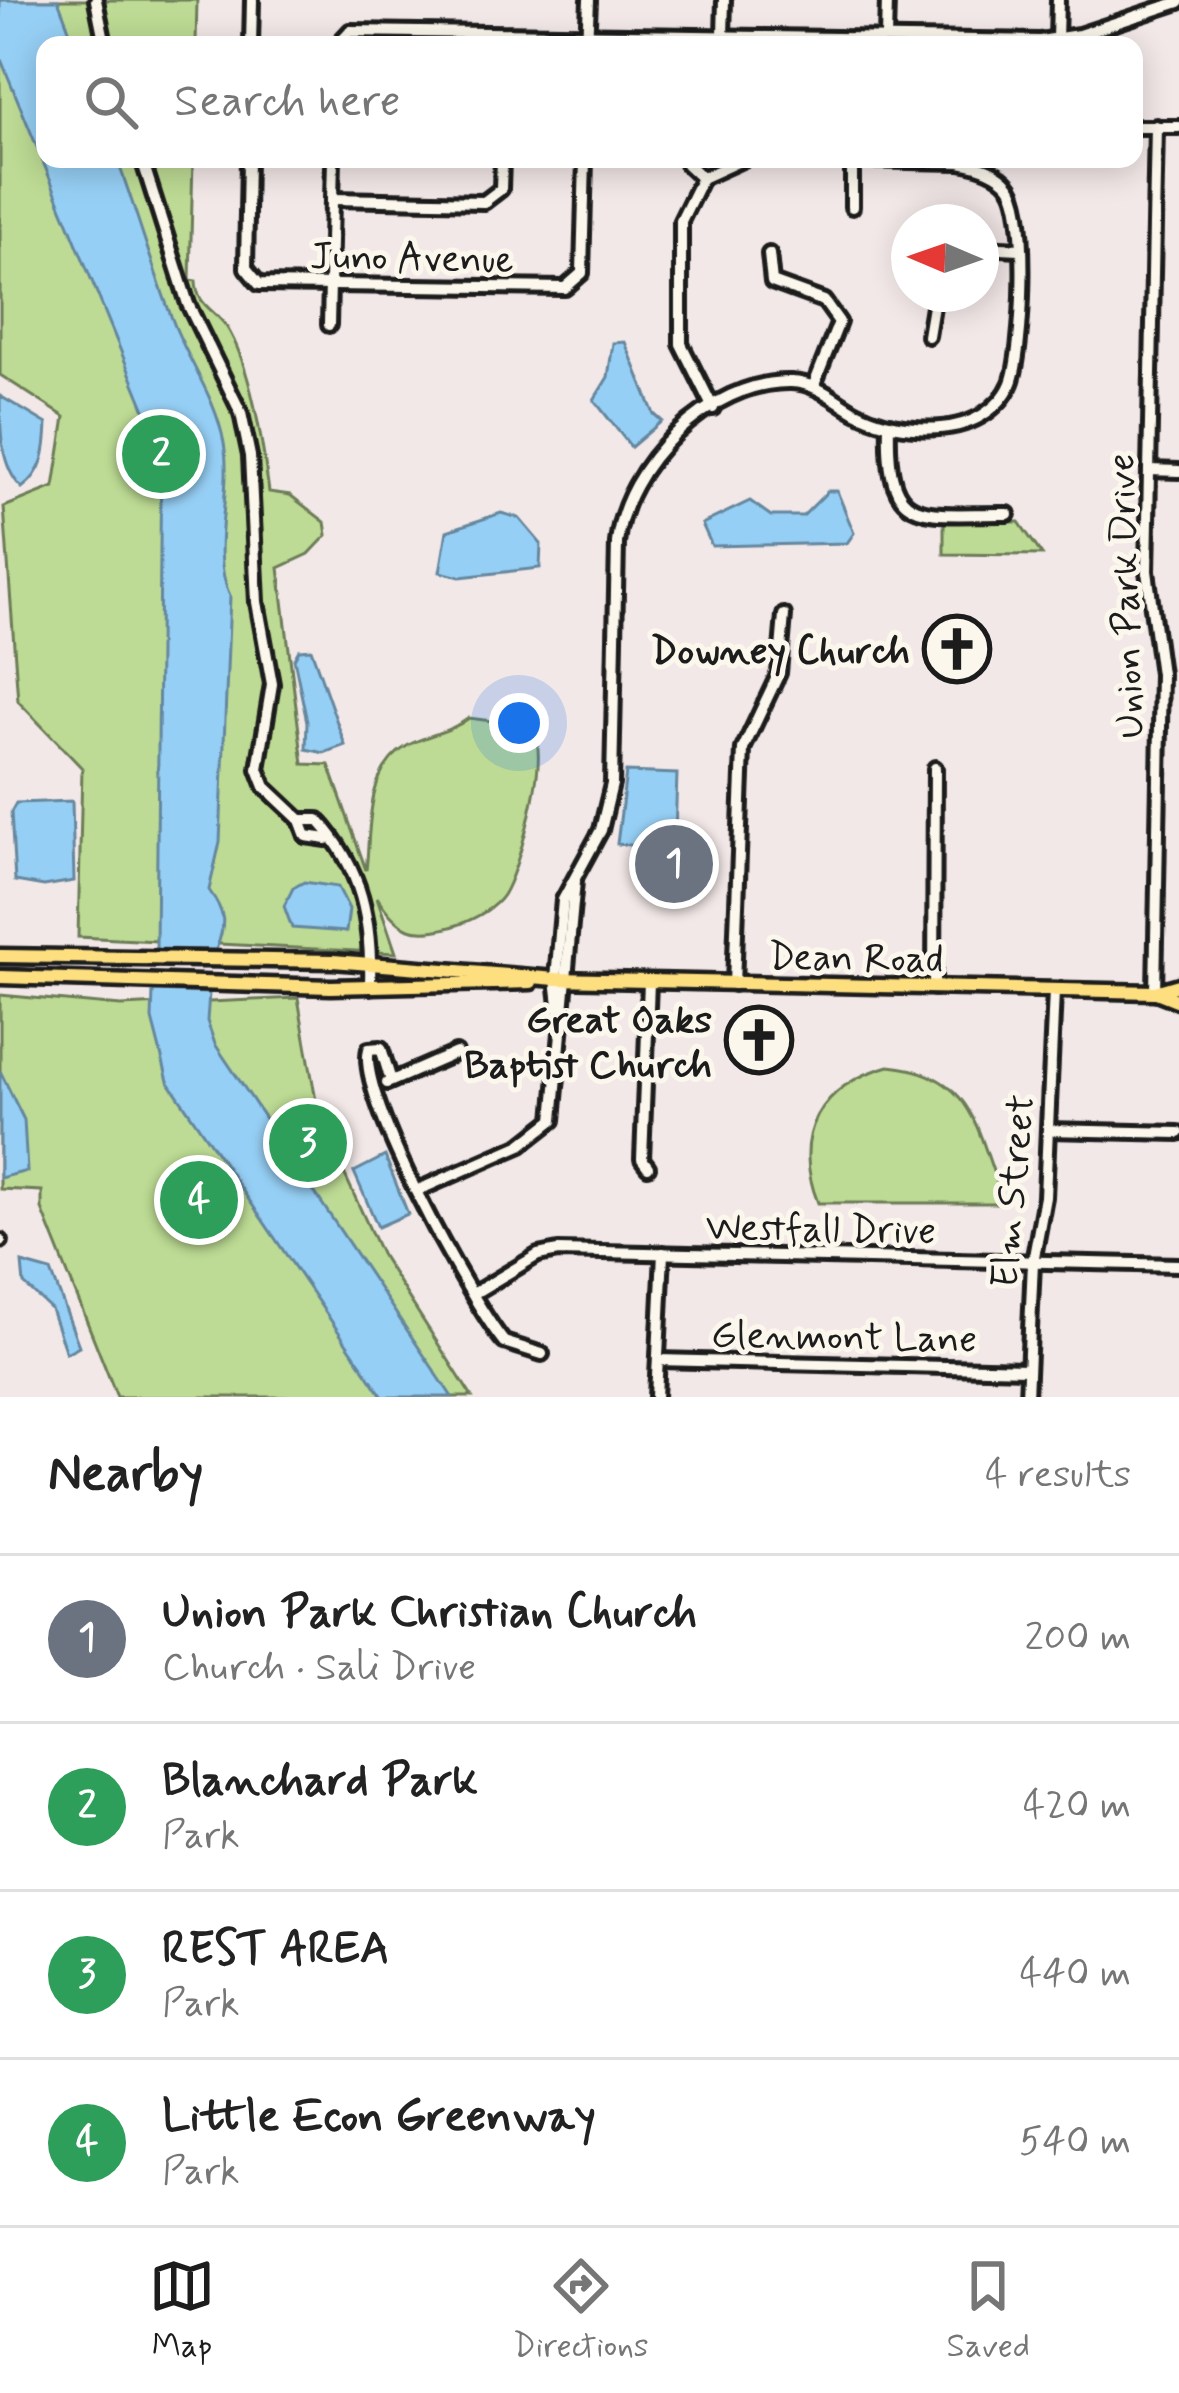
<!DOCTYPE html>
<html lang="en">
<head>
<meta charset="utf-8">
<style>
  body { margin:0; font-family:Mynerve,sans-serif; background:#f2f2f2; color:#222 }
  .compass { position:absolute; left:891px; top:204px; width:108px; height:108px; border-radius:50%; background:#fff; box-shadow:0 6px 30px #0003; rotate:272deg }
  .you { position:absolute; left:519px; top:723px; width:42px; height:42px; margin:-30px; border:9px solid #fff; border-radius:50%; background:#1a73e8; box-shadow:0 0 0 18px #1a73e833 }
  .badge { display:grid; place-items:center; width:78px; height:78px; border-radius:50%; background:#1c1c1c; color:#fff; font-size:39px; font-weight:700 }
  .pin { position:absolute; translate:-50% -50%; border:6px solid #fff; box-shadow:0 3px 12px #0006 }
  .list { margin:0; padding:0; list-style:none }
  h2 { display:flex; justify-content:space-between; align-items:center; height:156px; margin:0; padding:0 48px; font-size:51px }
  h2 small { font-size:39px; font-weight:400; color:#767676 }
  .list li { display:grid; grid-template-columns:78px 1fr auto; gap:36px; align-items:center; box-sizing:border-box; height:168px; padding:0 48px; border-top:3px solid #e0e0e0 }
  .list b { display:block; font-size:45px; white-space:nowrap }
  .list p { margin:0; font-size:39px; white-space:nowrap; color:#767676 }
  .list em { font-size:39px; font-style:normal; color:#767676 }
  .icon { flex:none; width:66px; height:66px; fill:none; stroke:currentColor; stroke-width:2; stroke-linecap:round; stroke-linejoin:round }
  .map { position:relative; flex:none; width:1179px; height:1397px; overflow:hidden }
  .search { position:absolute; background:#fff; box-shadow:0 6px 30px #0003; left:36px; right:36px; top:36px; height:132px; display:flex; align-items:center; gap:30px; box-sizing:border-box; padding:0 42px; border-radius:24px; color:#767676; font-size:45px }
  .sheet { height:828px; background:#fff }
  nav { display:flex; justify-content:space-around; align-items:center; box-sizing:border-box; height:168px; border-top:3px solid #e0e0e0; background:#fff; font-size:33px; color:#767676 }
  nav a { display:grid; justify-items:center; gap:6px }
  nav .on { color:#1c1c1c }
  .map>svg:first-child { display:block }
  .green { fill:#bddb94; stroke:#6c7c58; stroke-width:3 }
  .water { fill:#96cff5; stroke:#65879e; stroke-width:3 }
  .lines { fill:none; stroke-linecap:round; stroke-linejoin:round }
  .minor-casing { stroke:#1c1c1c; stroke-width:20 }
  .major-casing { stroke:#1c1c1c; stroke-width:21 }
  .minor { stroke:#fbf7ec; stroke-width:10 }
  .major { stroke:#fedf80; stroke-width:12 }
  .labels { text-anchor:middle; stroke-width:10; stroke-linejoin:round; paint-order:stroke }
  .street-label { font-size:39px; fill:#1c1c1c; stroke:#fbf7ec }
  .poi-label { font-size:39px; font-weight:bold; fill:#1c1c1c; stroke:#fbf7ec; text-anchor:end }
</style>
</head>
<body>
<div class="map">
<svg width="1179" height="1397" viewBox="0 0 1179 1397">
  <rect width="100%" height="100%" fill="#f3e8e8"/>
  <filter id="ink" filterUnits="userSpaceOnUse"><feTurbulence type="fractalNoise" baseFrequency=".00833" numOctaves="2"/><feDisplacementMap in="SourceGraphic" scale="24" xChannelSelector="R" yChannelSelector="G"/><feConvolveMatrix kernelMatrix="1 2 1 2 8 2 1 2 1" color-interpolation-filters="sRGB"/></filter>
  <g filter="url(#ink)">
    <g class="green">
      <path d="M0,0H197L196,45H45V159H193L190,280L196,281C197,306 213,308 226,326C251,364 263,447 269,492L290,495L325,522L327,535L309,554L279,568L303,764L329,765L366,870C371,832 364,771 407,746C427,734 449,733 469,718L515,724L537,742C544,771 519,870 503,895C488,918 435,938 409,929C395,923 385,909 377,897L396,953L78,937L82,768L18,701L4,507L54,487L65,417L0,375Z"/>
      <path d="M944,521L1019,522L1042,555L944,554Z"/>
      <path d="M0,995L121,1006L298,998L319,1118L382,1256L472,1397H117L42,1209V1191L0,1189Z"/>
      <path d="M889,1066C979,1074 976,1136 1005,1203H818C791,1134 820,1085 889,1066Z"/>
    </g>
    <g class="water">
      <path d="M0,0H58L75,45H45V159H117C137,213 153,270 174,324C190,364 216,399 224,443C233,494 209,549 230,596L220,842L209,890C226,914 226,923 216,950L156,949L161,449L0,57Z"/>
      <path d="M625,342L654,414L662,421L631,447L594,400L608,377L613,343Z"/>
      <path d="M0,396L47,424C46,450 44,472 22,488C0,467 0,427 0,396Z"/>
      <path d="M828,491H837L854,533L847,543L712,546L702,524L750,501L771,516H803Z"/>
      <path d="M501,513L519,518L541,544L540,568L460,577L440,572L447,531Z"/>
      <path d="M311,649L345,745L324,753L306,749L307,722L294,659L299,650Z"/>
      <path d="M626,772L677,774L675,836L663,848L617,844Z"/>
      <path d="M72,801L74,881L44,886L15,881L11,812L16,803Z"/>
      <path d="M304,882L338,887L349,909L346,932L292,928L284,906L293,888Z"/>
      <path d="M153,991L209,993L207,1021L215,1044L452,1397H383L168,1081L152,1019Z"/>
      <path d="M0,1071L24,1120L27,1171L0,1178Z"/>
      <path d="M385,1156L408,1214L378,1227L354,1172Z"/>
      <path d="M22,1263L51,1271L79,1346L66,1353L51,1309L24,1284Z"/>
    </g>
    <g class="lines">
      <defs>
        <g id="minor">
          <path d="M96,0L105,45"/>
          <path d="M723,35L724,0"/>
          <path d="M886,38L887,0"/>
          <path d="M1057,40L1058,0"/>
          <path d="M251,45L252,0"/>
          <path d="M337,45L350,31L1040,41L1079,35L1179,2"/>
          <path d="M587,45L589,0"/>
          <path d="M1134,127H1179"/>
          <path d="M142,159L188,304L241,413L250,456L257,602L272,684L258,769L265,787L300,820L306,836L327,839"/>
          <path d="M248,159L246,268L259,284L565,288L582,273L585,159"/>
          <path d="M687,164L702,178"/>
          <path d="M332,199L484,202L501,189L502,159"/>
          <path d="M852,207V159"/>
          <path d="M981,247L1020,249"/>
          <path d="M769,254L772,282L824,301L839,322L814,385"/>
          <path d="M329,325L333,159"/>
          <path d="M928,336L935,294"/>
          <path d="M713,408L681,344V221L702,178L744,159"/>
          <path d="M889,424C886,530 919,513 1008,514"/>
          <path d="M1149,470L1179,471"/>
          <path d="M300,820H318C362,868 372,921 370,987"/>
          <path d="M734,984L743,749L779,673L784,615"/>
          <path d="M934,988L935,768"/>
          <path d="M1155,992L1161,674L1147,571L1156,126"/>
          <path d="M561,1022L556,979L563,900L601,830L612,784L617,543C624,467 710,380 791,382C818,383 834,400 856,412C890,430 947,436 981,416C994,408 1005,398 1011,383C1023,353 1030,209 1009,185C998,171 977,165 960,162L805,159"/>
          <path d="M391,1081L381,1048L369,1049C356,1095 471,1302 504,1342L542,1354"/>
          <path d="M387,1083L456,1053"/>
          <path d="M1048,1130L1179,1133"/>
          <path d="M648,1167L642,1159L649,982"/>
          <path d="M416,1191L521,1145L553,1120L575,881"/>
          <path d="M0,1241H1"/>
          <path d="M473,1294L538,1255L558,1251L1179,1265"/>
          <path d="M658,1360L1028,1369"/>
          <path d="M656,1397L663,1253"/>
          <path d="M1027,1397L1033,1262L1045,1197L1054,991"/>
        </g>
        <g id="major">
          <path d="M0,956L333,961L556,979L1155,992L1179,985"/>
          <path d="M0,977L331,987L531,982"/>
          <path d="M1156,992L1179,1001"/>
        </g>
      </defs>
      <use href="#minor" class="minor-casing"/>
      <use href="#major" class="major-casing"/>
      <use href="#minor" class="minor"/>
      <use href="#major" class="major"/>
    </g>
  </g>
  <defs>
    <symbol id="church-ring" viewBox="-11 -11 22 22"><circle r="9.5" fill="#fbf7ec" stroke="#1c1c1c" stroke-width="1.5"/><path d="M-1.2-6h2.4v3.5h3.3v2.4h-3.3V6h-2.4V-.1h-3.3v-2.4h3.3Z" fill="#1c1c1c"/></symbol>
  </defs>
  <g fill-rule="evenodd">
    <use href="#church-ring" x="919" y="611" width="76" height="76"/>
    <use href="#church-ring" x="721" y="1002" width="76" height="76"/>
  </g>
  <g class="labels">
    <g class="street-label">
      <text transform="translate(412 256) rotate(1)" y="14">Juno Avenue</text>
      <text transform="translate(1124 596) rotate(-92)" y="14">Union Park Drive</text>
      <text transform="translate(856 956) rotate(1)" y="14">Dean Road</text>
      <text transform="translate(1011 1191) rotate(-85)" y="14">Elm Street</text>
      <text transform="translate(821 1227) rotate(1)" y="14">Westfall Drive</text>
      <text transform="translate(844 1335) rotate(1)" y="14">Glenmont Lane</text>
    </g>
    <g class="poi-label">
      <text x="910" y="663">Downey Church</text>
      <text x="712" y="1032">Great Oaks<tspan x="712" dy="45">Baptist Church</tspan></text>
    </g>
  </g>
</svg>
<svg class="compass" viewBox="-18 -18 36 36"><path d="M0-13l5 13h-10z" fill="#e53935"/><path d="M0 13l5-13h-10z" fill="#767676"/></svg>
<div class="you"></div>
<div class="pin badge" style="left:674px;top:864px;background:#6b7280">1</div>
<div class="pin badge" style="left:161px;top:454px;background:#2e9e5b">2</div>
<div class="pin badge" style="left:308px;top:1143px;background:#2e9e5b">3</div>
<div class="pin badge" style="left:199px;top:1200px;background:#2e9e5b">4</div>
<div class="search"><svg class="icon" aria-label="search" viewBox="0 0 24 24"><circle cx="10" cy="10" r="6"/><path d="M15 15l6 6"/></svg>Search here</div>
</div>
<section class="sheet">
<h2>Nearby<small>4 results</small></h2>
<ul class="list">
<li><span class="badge" style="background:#6b7280">1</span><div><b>Union Park Christian Church</b><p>Church · Sali Drive</p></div><em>200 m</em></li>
<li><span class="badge" style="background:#2e9e5b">2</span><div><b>Blanchard Park</b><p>Park</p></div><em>420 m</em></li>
<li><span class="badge" style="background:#2e9e5b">3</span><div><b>REST AREA</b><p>Park</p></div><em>440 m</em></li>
<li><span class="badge" style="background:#2e9e5b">4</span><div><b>Little Econ Greenway</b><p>Park</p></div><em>540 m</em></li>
</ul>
</section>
<nav>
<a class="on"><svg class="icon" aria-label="map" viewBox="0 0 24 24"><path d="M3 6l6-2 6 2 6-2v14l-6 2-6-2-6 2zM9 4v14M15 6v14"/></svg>Map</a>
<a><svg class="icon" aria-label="directions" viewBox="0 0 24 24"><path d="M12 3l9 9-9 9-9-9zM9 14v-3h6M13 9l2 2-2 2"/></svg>Directions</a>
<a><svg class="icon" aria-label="saved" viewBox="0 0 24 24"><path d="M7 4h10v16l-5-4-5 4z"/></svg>Saved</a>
</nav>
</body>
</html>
